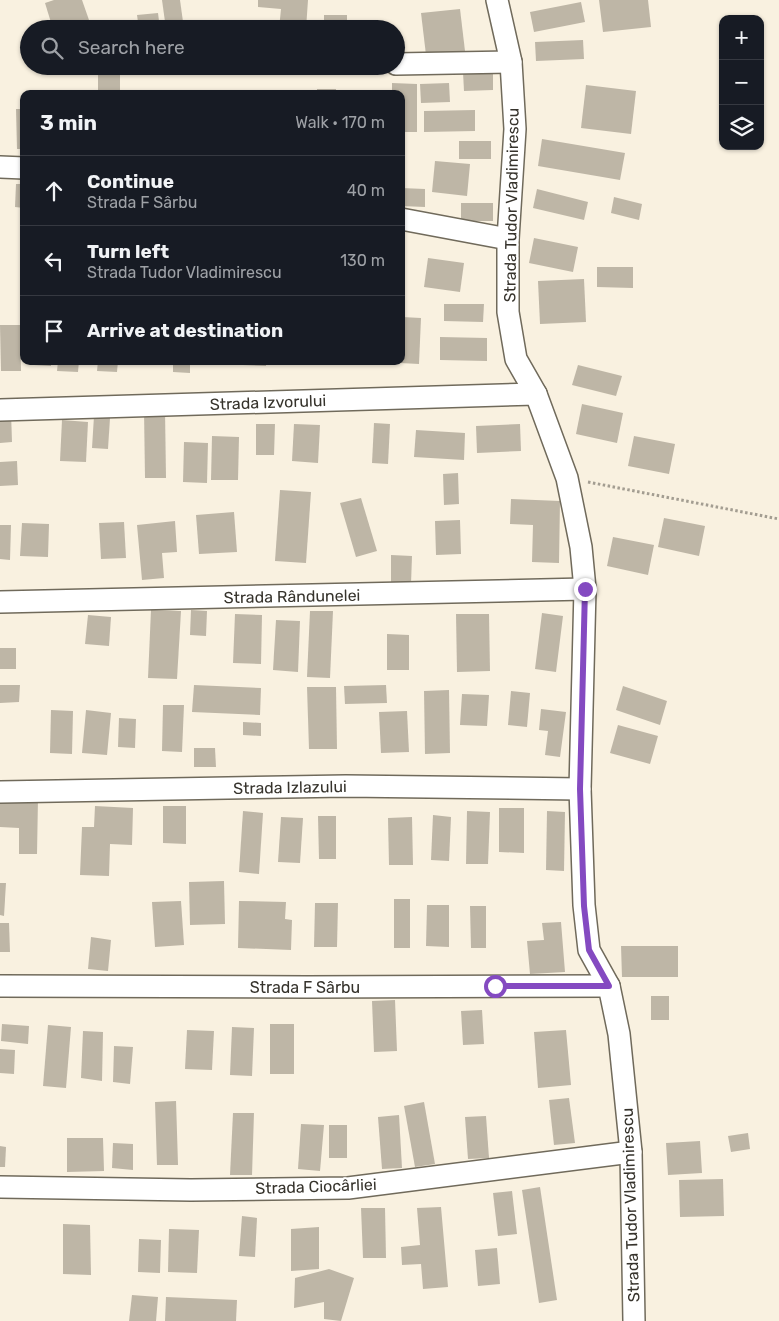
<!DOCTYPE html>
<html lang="en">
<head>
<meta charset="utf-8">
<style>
  body { margin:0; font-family:Rubik,sans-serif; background:#242831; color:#f1f3f6 }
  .controls { position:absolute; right:15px; top:15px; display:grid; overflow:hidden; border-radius:10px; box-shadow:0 1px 4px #0004 }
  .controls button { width:45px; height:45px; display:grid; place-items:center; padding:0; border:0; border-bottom:1px solid #363941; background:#171b24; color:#f1f3f6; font:25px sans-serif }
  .stop { position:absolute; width:15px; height:15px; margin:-11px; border:4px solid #844ac1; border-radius:50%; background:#fff }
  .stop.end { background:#844ac1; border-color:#fff; box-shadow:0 1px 5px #0008 }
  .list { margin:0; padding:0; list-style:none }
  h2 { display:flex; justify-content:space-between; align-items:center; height:65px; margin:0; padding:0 20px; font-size:21px }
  h2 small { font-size:16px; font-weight:400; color:#9ea1a6 }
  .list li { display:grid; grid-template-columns:32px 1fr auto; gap:15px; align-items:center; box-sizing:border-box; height:70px; padding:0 20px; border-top:1px solid #363941 }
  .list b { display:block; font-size:19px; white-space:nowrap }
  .list p { margin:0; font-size:16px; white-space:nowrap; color:#9ea1a6 }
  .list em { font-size:16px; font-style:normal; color:#9ea1a6 }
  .icon { flex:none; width:28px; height:28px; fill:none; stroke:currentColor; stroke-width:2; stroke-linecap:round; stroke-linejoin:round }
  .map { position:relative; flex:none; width:779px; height:1321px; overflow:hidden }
  .search { position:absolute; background:#171b24; box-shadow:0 1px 4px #0004; left:20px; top:20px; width:385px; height:55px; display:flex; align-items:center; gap:12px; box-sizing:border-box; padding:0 18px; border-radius:28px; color:#9ea1a6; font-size:19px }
  .panel { position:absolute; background:#171b24; box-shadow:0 1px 4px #0004; left:20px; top:90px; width:385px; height:275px; border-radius:10px }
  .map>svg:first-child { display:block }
  .building { fill:#beb6a6 }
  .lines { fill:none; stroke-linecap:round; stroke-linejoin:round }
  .street-casing { stroke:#706a5b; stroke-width:24 }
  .path { stroke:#a39d91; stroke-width:3; stroke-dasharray:2.5 2.5; stroke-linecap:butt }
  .street { stroke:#fff; stroke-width:21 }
  .route { stroke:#844ac1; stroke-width:6 }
  .labels { text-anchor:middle; stroke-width:4; stroke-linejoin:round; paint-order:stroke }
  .street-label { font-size:16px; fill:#36332c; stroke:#fff }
</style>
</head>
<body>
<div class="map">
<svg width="779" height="1321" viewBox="0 0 779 1321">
  <rect width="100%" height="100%" fill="#f9f1e0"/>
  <g class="building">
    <path d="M54,0H82L89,20L60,29H53L45,3Z"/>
    <path d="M162,0H180L184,29H166Z"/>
    <path d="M258,0H308L306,29H279L281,9L258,7Z"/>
    <path d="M599,0H648L651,27L603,32Z"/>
    <path d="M581,2L585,22L534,32L530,12Z"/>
    <path d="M460,9L465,51L426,55L421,13Z"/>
    <path d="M158,13L160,29H139L137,15Z"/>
    <rect x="324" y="15" width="23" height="14"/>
    <path d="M583,40L584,59L536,61L535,42Z"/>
    <path d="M493,71V90L464,91L463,72Z"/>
    <path d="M98,74L120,75V94H98Z"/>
    <path d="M392,83L417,84V132H401V94H392Z"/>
    <path d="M449,83L450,102L421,103L420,84Z"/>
    <path d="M586,85L636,91L631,134L581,128Z"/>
    <rect x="317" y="89" width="19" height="5"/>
    <path d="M16,109H24V149H17Z"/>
    <path d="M475,110V131L424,132V111Z"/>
    <path d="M542,139L625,153L620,180L538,166Z"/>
    <rect x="459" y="141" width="32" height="18"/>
    <path d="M435,161L470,164L467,196L432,192Z"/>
    <path d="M16,184H24V208L15,207Z"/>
    <path d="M401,188L425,189V207L401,206Z"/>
    <path d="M537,189L588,202L584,220L533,208Z"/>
    <path d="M614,197L642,204L639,220L611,213Z"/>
    <rect x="461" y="203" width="32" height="18"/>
    <path d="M534,238L578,247L573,272L529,263Z"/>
    <path d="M428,258L464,263L460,292L424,287Z"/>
    <path d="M597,267H633V288L597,287Z"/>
    <path d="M584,279L586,322L540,324L538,281Z"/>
    <path d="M444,304H484L483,322L444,321Z"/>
    <path d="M402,317L421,318L419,364L400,363Z"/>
    <path d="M0,325H20L21,371H1Z"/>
    <path d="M440,337L487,338V361L440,360Z"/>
    <path d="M35,361H51V366L34,365Z"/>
    <path d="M58,361H79L78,372L57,371Z"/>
    <path d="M98,361H118L117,372L97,371Z"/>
    <path d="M162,361H190V373L173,372V364H162Z"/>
    <path d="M243,361H266V366L243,365Z"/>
    <path d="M578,365L622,376L616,396L572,385Z"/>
    <path d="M582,404L623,413L617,443L576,434Z"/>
    <path d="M144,410H165L166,478H145Z"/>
    <path d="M11,412L12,442L0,443V413Z"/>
    <path d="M94,416L110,418L108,449L92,448Z"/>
    <path d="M62,420L88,422L86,462L60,461Z"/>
    <path d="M374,423L390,424L388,464L372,463Z"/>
    <path d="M256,424H275L274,455H256Z"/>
    <path d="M294,424L320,425L318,463L292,461Z"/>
    <path d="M520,424L521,451L477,453L476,426Z"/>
    <path d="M416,430L465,433L464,460L414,457Z"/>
    <path d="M212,436L239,437L238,480H211Z"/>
    <path d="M634,436L675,444L669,474L628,466Z"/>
    <path d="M184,442L208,443L207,483L183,482Z"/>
    <path d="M17,461L18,485L0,486V462Z"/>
    <path d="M458,473L459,504L444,505L443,474Z"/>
    <path d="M280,490L311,492L306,563L275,561Z"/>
    <path d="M361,498L377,551L356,557L340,503Z"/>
    <path d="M511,499L560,501L559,563L532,562L533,525L510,524Z"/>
    <path d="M234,512L237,552L199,554L196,515Z"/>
    <path d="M664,518L705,526L699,556L658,547Z"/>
    <path d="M460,520L461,554L436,555L435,521Z"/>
    <path d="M175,521L177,552L162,553L164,578L142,580L137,525Z"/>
    <path d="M124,522L126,558L101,559L99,523Z"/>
    <path d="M22,523L49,524L48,557L20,556Z"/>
    <path d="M0,525H11L10,560L0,559Z"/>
    <path d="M613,537L654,545L648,575L607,566Z"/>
    <path d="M391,555L412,556L411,584L391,583Z"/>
    <path d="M151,610L181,611L177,679L148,678Z"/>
    <path d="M191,610L207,611L206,636L190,635Z"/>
    <path d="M310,611H333L330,678L307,677Z"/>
    <path d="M542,613L563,616L556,672L535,669Z"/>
    <path d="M235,614L262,615L261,664L233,663Z"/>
    <path d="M456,614H489L490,671L457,672Z"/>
    <path d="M88,615L111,617L109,646L85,644Z"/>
    <path d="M276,620L300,621L298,672L273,670Z"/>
    <path d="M387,634L409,635V670H387Z"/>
    <rect x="0" y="648" width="16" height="21"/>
    <path d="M0,685H20L19,702L0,703Z"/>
    <path d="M194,685L261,688L260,715L192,712Z"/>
    <path d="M386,685L387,703L345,704L344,686Z"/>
    <path d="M623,686L667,701L660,725L616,710Z"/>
    <path d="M307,687H336L337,749H309Z"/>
    <path d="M449,690L450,753L425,754L424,691Z"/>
    <path d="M511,691L530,693L527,727L508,725Z"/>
    <path d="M462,694L489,695L487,726L460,725Z"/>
    <path d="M163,705H184L182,752L162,751Z"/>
    <path d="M541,709L566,712L560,757L545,755L548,731L539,730Z"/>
    <path d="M51,710L73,711L72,754L50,753Z"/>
    <path d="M86,710L111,713L107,755L82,753Z"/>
    <path d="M407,711L409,752L381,753L379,712Z"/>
    <path d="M119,718L136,719L135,748L118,747Z"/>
    <path d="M243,722L261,723V736L243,735Z"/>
    <path d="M618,725L658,736L650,764L610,753Z"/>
    <path d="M194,748H215L216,767H194Z"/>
    <path d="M0,798H38L37,854H19V828L0,827Z"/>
    <path d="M95,806L133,808L132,845L110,844L109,876L80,875L82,827H94Z"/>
    <path d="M163,806H186V844L163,843Z"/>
    <path d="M499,808H524V853L499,852Z"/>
    <path d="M243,811L263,813L259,874L239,872Z"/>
    <path d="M467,811L490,812L488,864H466Z"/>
    <path d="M547,811L565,812L564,871L546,870Z"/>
    <path d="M433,815L451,817L449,861L431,860Z"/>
    <path d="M318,816H336V859H319Z"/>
    <path d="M281,817L303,818L300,863L278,862Z"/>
    <path d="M412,817L413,865H389L388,818Z"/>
    <path d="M224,881L225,924L190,925L189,882Z"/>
    <path d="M0,883H6L4,916L0,915Z"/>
    <rect x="394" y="899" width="16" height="49"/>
    <path d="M181,901L184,945L155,947L152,902Z"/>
    <path d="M239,901L286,902L285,919L292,920L291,950L238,948Z"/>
    <path d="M315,903H338L337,947H314Z"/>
    <path d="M427,905H449V947L426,946Z"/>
    <path d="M470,906H486V948H471Z"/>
    <path d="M561,922L565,972L530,974L527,941L544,940L542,923Z"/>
    <path d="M0,923H9L10,952H0Z"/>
    <path d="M91,937L111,940L108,971L88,969Z"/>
    <path d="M621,946H678V977H622Z"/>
    <rect x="651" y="996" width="18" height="24"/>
    <path d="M395,1000L397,1051L374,1052L372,1001Z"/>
    <path d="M482,1010L484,1044L463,1045L461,1011Z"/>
    <path d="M2,1024L29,1026L28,1044L1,1041Z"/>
    <rect x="270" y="1024" width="24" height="50"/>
    <path d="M48,1025L71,1027L66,1088L43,1086Z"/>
    <path d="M232,1027L254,1028L252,1076L230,1075Z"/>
    <path d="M187,1030L214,1031L212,1070L185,1069Z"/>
    <path d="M566,1030L571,1085L538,1088L534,1032Z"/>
    <path d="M83,1031L103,1032L102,1081L81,1078Z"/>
    <path d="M114,1046L133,1047L130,1084L113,1082Z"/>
    <path d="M0,1049L15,1050L14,1074L0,1073Z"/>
    <path d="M569,1098L575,1143L554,1145L549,1100Z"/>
    <path d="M176,1101L178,1165H157L155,1102Z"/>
    <path d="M424,1102L435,1164L415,1167L404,1106Z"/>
    <path d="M233,1113H254L252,1175H230Z"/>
    <path d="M399,1115L402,1168L382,1169L378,1117Z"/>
    <path d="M486,1116L489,1158L468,1159L465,1117Z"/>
    <path d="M301,1124L324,1125L320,1171L298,1169Z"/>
    <rect x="329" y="1125" width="18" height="33"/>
    <path d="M748,1133L750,1149L731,1152L728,1136Z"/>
    <path d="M67,1138H103L104,1171L67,1172Z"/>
    <path d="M700,1141L702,1173L668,1175L666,1143Z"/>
    <path d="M113,1143L133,1144V1170L112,1168Z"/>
    <path d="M0,1146L6,1147L5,1167H0Z"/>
    <path d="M723,1179L724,1216L680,1217L679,1180Z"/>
    <path d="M540,1187L557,1300L539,1303L522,1190Z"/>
    <path d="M512,1191L517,1234L498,1236L493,1193Z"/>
    <path d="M441,1207L448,1287L423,1289L421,1264L402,1265L401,1247L420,1245L417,1208Z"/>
    <path d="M361,1208H385L386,1258H363Z"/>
    <path d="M242,1216L257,1218L255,1257L239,1256Z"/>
    <path d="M63,1224L90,1225L91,1275L63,1274Z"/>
    <path d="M319,1227V1269L291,1271V1229Z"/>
    <path d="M169,1229L199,1230L197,1273L168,1272Z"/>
    <path d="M139,1239L161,1240L160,1273L138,1272Z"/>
    <path d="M497,1248L500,1284L478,1286L475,1250Z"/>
    <path d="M329,1269L354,1278L341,1321L324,1319V1302L294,1308L295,1278Z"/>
    <path d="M132,1295L158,1297L156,1321H129Z"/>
    <path d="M166,1297L237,1300L236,1321H165Z"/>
  </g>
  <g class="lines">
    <defs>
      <g id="street">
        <path d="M497,0L511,62L515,129L508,239V312L516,359L536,394L567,478L581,547L585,589L580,789L584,905L589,950L609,986L619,1034L631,1152L634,1321"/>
        <path d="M396,64L511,62"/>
        <path d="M0,167L24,168"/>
        <path d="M401,219L508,239"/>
        <path d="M0,410L536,394"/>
        <path d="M0,602L585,589"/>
        <path d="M0,792L346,786L580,789"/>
        <path d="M0,986L307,987L609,986"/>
        <path d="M0,1187L191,1190L348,1188L631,1152"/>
      </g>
    </defs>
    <use href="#street" class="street-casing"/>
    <path class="path" d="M588,482L779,519"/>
    <use href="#street" class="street"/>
  </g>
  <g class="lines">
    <path class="route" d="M495,986H609L589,950L584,906L580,789L585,589"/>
  </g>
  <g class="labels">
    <g class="street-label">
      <text transform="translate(511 205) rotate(-89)" y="6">Strada Tudor Vladimirescu</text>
      <text transform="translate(268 402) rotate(-2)" y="6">Strada Izvorului</text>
      <text transform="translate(292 596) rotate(-1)" y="6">Strada Rândunelei</text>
      <text transform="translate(290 787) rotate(-1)" y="6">Strada Izlazului</text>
      <text x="305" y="993">Strada F Sârbu</text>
      <text transform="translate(316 1186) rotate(-2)" y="6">Strada Ciocârliei</text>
      <text transform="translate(630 1205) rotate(-92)" y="6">Strada Tudor Vladimirescu</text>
    </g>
  </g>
</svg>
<div class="controls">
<button>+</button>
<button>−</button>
<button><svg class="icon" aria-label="layers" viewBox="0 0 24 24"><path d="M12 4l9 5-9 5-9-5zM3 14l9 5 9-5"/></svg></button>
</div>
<div class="stop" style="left:495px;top:986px"></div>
<div class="stop end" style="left:585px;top:589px"></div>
<div class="search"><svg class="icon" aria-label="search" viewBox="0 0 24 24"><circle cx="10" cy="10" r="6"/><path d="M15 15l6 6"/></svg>Search here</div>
<section class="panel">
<h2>3 min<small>Walk · 170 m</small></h2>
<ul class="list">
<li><svg class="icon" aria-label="ahead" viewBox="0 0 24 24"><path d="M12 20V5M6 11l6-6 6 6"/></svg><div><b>Continue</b><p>Strada F Sârbu</p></div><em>40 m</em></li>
<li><svg class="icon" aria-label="left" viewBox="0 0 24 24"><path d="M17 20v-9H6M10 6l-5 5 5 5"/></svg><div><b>Turn left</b><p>Strada Tudor Vladimirescu</p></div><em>130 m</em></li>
<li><svg class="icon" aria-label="arrive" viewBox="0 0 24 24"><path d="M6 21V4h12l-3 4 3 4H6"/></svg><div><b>Arrive at destination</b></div></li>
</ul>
</section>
</div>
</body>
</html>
